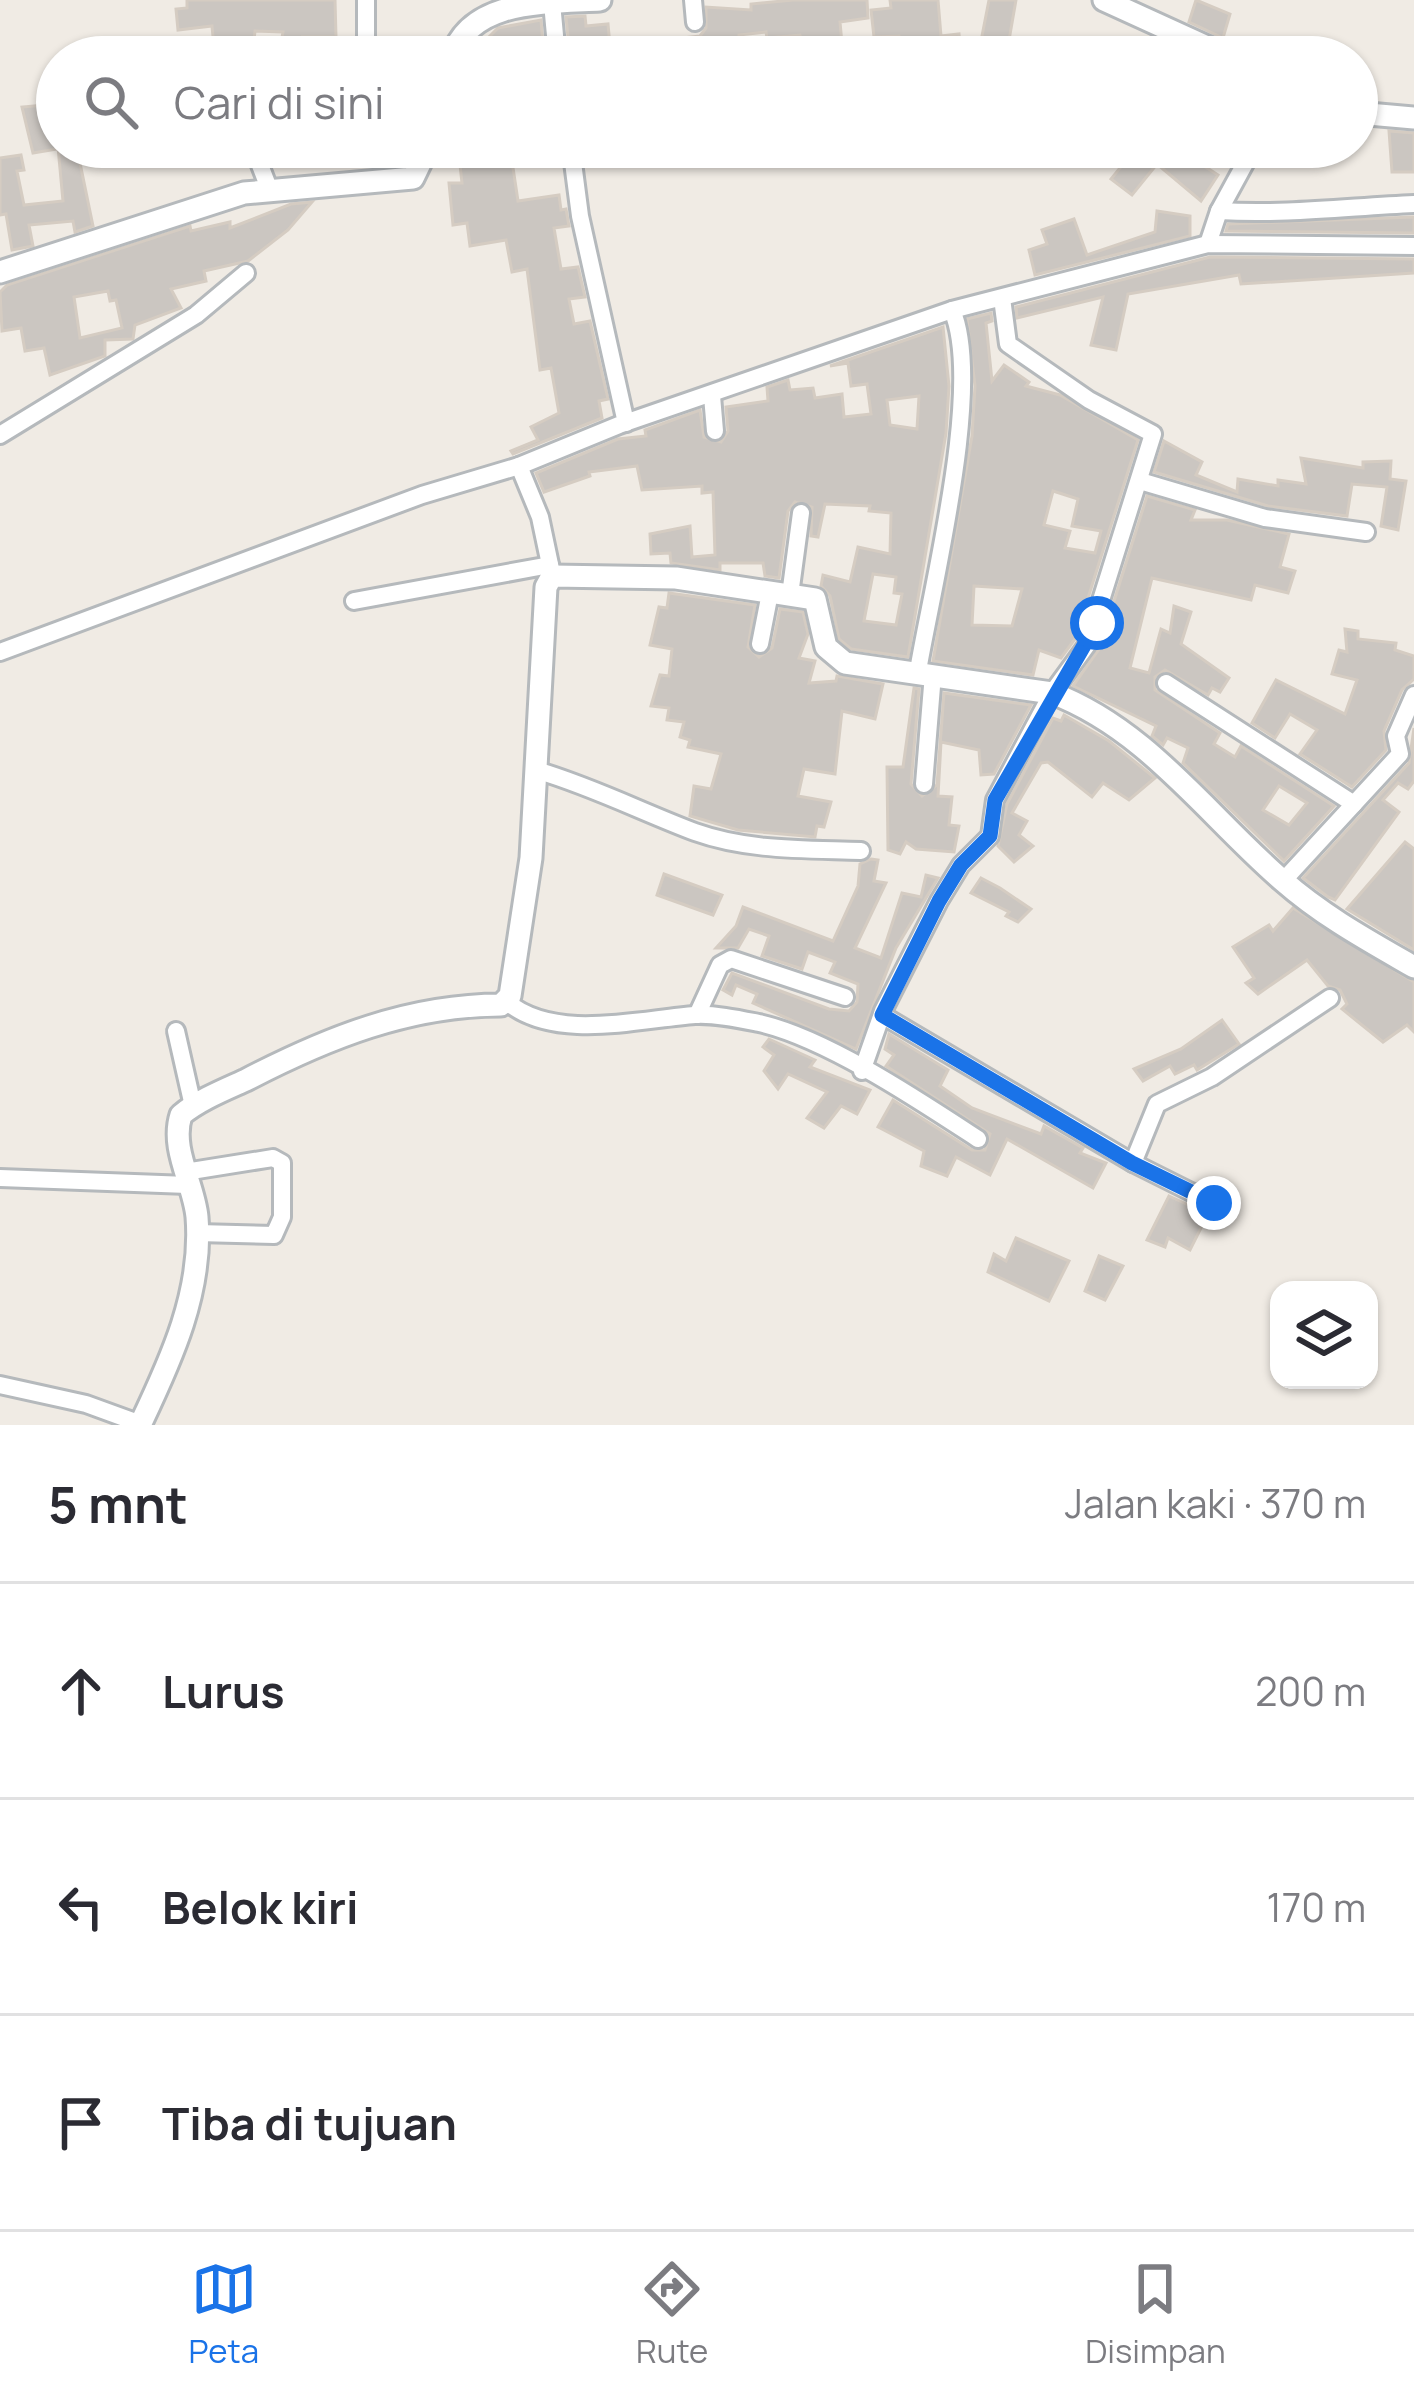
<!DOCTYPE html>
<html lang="id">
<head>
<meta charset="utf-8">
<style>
  body { margin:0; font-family:Manrope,sans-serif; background:#f2f2f3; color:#2b2b33 }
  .controls { position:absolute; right:36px; bottom:36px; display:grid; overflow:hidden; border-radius:24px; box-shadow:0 3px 9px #0004 }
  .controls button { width:108px; height:108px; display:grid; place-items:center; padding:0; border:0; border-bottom:3px solid #e1e1e2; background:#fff; color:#2b2b33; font:60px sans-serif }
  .stop { position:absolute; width:36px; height:36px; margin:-27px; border:9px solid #1a73e8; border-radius:50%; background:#fff }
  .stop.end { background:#1a73e8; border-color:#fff; box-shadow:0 3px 12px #0008 }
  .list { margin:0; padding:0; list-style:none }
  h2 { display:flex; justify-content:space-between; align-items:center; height:156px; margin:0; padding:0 48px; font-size:51px }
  h2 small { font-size:39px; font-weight:400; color:#7c7c81 }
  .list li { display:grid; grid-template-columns:78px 1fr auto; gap:36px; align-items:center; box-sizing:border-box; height:216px; padding:0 48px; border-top:3px solid #e1e1e2 }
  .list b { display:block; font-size:45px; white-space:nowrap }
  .list em { font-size:39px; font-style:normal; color:#7c7c81 }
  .icon { flex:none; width:66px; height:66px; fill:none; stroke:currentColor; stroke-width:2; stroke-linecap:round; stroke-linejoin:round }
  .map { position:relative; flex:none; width:1414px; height:1425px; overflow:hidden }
  .search { position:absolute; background:#fff; box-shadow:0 3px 9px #0004; left:36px; right:36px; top:36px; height:132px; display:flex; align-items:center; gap:30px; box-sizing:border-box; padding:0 42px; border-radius:66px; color:#7c7c81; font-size:45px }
  .sheet { height:804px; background:#fff }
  nav { display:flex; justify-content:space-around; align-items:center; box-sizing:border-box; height:168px; border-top:3px solid #e1e1e2; background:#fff; font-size:33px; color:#7c7c81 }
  nav a { display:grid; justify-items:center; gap:6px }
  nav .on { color:#1a73e8 }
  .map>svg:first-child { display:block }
  .building { fill:#cbc6c1; stroke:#d5ccc2; stroke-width:3; fill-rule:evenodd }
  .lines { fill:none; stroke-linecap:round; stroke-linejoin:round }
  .minor-casing { stroke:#b5b9bc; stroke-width:22 }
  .tertiary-casing { stroke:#b5b9bc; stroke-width:27 }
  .minor { stroke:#fff; stroke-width:16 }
  .tertiary { stroke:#fff; stroke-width:21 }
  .route { stroke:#1a73e8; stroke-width:15 }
</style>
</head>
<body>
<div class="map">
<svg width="1414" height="1425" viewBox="0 0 1414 1425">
  <rect width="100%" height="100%" fill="#f0ebe4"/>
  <g class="building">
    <path d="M187,0H335L336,37H302L296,57L279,54L283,32L255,31L252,56L215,57L212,26L178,30L176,9L187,8Z"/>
    <path d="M793,0H867L868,18L840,22L843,55L805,57L800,35L767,38L766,32L739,35L740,57H726L725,50L675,55L673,39L700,36L706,28V7L751,10V4Z"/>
    <path d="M890,0H938L941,36L959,34L961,57L901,56L899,36L874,37L871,10L891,8Z"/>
    <path d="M989,0H1016L1008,46L981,41Z"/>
    <path d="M1196,0L1230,14L1223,38L1189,22Z"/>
    <path d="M585,16L586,26L608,24L611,57H570L566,17Z"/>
    <path d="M541,20L544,55L469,57L498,28Z"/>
    <path d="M57,104V149L33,153L22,107Z"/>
    <path d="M1389,131L1414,133V172H1392Z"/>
    <path d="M58,147H103L104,156L79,158L93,226L75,232L73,221L29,225L33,246L12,250L6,214L0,215V158L21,155L24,170L17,171L24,205L63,201Z"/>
    <path d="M458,147H558L559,155L512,161L518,201L559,195L561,210L566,209L569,226L554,228L561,269L578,267L585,297L569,299L574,324L590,321L608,399L599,401L602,418L513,454L511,451L538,440L531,427L559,413L551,368L540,370L527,269L512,272L506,240L470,246L467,223L453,225L449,183H462Z"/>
    <path d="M1097,147H1214L1201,164L1218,175L1201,201L1157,164L1132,195L1111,179L1120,168Z"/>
    <path d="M312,202L288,230L248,261L204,271L206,281L171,289L181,308L135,325L133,339L105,340V356L50,375L44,348L25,351L21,328L2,331L0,292L7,285L190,226L191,231L230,222V228L291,204ZM108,291L110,301L116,300L122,328L80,338L74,297Z"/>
    <path d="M1157,211L1190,216V236L1035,275L1029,250L1047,244L1042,230L1074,219L1087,255L1155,232Z"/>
    <path d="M1414,217V233L1226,231L1228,224Z"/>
    <path d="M1210,257L1414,259V273L1241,284L1239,275L1128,294L1116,350L1091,345L1103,297L1017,318L1016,307Z"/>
    <path d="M991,313L992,321L986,323L992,381L1004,365L1029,382L1026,386L1060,395L1138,440L1075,639L1061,658L1039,650L1033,675L933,661L972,436L975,386L967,319ZM1053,491L1078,499L1072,526L1101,531L1095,553L1065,548L1070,531L1044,525ZM974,586L1022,589L1012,626L972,625Z"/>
    <path d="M943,327L949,386L946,433L908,657L851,649L839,639L830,596L821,586L823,575L850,582L858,547L890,554L891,513L869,511L870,506L825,504L818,537L811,536L812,507L795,502L788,511L779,578L765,576L763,563H720V570L671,563L670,553L651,554L650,534L690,526L692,557L715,555L713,492L702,493V486L642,490L637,466L589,472L590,476L544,492L536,473L618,439L646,436L645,430L700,410L704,437L721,442L728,431L726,407L768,401L767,387L788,380L790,390L813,388L815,398L842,394L844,417L871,414L867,384L851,386L848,363L830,366ZM919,396L917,429L890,425L887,400ZM873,574L896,577L894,593L902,594L896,625L864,621Z"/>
    <path d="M1164,441L1202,462L1196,475L1237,492L1238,479L1278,486V480L1306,484L1301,458L1363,468V462L1391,461L1390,479L1406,481L1398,530L1381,526L1387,487L1352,484L1347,516L1268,506L1154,472Z"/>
    <path d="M1147,496L1195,510L1191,520H1227L1289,534L1280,567L1295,571L1288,593L1255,585L1251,600L1152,578L1130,668L1149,673L1161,629L1170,633L1174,606L1191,612L1181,644L1229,678L1220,692L1212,688L1208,695L1165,670L1155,677V690L1220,733L1214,744L1235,757L1241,746L1334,806L1284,861L1183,763L1188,748L1167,738L1163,745L1152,736L1156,726L1073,686L1099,649ZM1279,786L1307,803L1289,825L1263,810Z"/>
    <path d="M669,593L755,605L748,647L759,657L772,648L780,609L803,612L808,634L799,658L815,661L809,683L836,681L837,676L883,684L875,719L842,711L835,774L804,769L798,796L831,802L824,827L817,826L815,837L738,830L690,816L694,786L711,789L721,754L688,747L690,740L680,737L684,722L667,720L669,708L651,706L660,675L669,676L672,649L650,645L659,607L667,608Z"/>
    <path d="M1345,629L1358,631V639L1396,643L1395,650L1414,656V679L1402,690L1384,731L1386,750L1352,787L1300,754L1317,730L1290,714L1275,738L1252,723L1276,680L1345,714L1357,680L1332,674L1339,650L1347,652Z"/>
    <path d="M914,688L919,689L911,784L922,796L937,785L944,693L1031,705L994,774L981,775L979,750L941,742L938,796L952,797L949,825L959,826L954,852L916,849L906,842L900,854L888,850L887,767H903Z"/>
    <path d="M1064,715L1109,741L1155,778L1129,800L1103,783L1092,797L1048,762L1041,763L1012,813L1027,821L1019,835L1033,846L1014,862L998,846L1007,804L1053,718L1061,721Z"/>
    <path d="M1414,728V781L1408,789L1398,783L1383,800L1399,812L1335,900L1328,897L1303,878L1409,763Z"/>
    <path d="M1405,842L1414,849V950L1347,909Z"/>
    <path d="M871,859L878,860L874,881L886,883L855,948L881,958L902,893L921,897L926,875L938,878L896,948L856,1049L753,1003L757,994L736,985L732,995L723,990L732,973L829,1009L849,1011L857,1002L858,984L830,973L835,962L808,952L802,969L762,956L769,936L749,929L738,948H716L736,926L743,907L833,941L858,886L860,864Z"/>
    <path d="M664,874L722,895L713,915L657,895Z"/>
    <path d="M981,878L1000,888L1031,909L1018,922L1006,916L1009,912L971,893Z"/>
    <path d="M1293,908L1414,982V1032L1407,1025L1383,1042L1342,1009L1347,1004L1340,990L1328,986L1307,960L1258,994L1246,983L1254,978L1233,947L1269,925L1273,931Z"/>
    <path d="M1222,1020L1239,1044L1197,1070L1194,1065L1175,1074L1170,1066L1143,1081L1134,1069L1181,1049Z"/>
    <path d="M889,1034L948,1070L940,1086L972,1108L1041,1134L1044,1126L1083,1148L1080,1153L1106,1163L1093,1188L1007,1139L990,1175L956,1157L947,1176L921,1166L924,1151L878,1127L893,1100L972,1150H985L990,1134L886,1066L894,1055L885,1049Z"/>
    <path d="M769,1039L815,1060L810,1067L870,1090L857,1114L841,1106L824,1128L807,1118L827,1092L788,1074L778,1089L764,1071L774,1055L763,1047Z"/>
    <path d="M1169,1196L1208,1214L1190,1250L1168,1238L1165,1247L1147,1240Z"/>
    <path d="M1016,1238L1069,1261L1049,1301L988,1272L994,1254L1006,1261Z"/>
    <path d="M1099,1256L1123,1266L1105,1300L1085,1291Z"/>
  </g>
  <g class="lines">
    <defs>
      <g id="minor">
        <path d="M366,0V57"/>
        <path d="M693,0L695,22"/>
        <path d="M552,3L557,57"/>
        <path d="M253,147L270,191"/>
        <path d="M571,147L580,216L626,423"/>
        <path d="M1219,211C1284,215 1348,207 1414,204"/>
        <path d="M1208,244L1219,211L1254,147"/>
        <path d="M712,396L715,431"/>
        <path d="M0,435L196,315L246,273"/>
        <path d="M519,466L540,517L552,574"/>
        <path d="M1140,481L1265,518L1366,532"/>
        <path d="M790,595L801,513"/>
        <path d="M354,601L550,565"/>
        <path d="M760,644L770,593"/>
        <path d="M0,652L422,495L519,466L619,425L952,310L1208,244L1414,246"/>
        <path d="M918,671C932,587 984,384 952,310"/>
        <path d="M1166,683L1354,804"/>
        <path d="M539,771C593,787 642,812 695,832C748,851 805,849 861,851"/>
        <path d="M924,784L933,674"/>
        <path d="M1283,881L1400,754L1396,736L1414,695"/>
        <path d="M507,1002C555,1042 640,1019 695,1015C716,1014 739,1019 759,1023C826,1038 920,1101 978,1139"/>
        <path d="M697,1015L720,965L731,959L845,997"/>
        <path d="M882,1015L1133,1163L1213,1203"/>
        <path d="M176,1031L193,1106"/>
        <path d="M862,1071L883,1011L939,901L961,865L990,836L995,800L1052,693L1087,645L1153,434L1089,400L1008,344L1002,298"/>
        <path d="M1133,1163L1157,1104L1212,1077L1330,998"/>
        <path d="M185,1172L273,1158L282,1163V1217L274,1235L197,1233"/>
        <path d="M0,1178L188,1185"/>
        <path d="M0,1385L86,1404L141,1424"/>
      </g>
      <g id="tertiary">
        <path d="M1104,0L1229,57"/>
        <path d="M452,57C470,0 542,3 600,0"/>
        <path d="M1357,113L1414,118"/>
        <path d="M0,272L244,193L413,178L428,147"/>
        <path d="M140,1425C171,1360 203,1291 197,1217C194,1184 170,1149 181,1115C199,1100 224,1090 246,1080C327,1038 409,1005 501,1005L510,996L531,858L546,587L552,576L676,578L815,599L826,647L845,663L1052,693C1147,729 1207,815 1282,880C1323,916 1367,940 1414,967"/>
      </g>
    </defs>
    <use href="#minor" class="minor-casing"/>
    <use href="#tertiary" class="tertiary-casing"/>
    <use href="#minor" class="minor"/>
    <use href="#tertiary" class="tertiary"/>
  </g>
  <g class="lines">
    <path class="route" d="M1097,623L995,800L990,836L961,865L939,901L882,1015L1132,1163L1214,1203"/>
  </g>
</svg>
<div class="controls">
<button><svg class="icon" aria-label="layers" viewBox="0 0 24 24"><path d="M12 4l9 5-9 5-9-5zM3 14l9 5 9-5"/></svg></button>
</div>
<div class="stop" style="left:1097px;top:623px"></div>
<div class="stop end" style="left:1214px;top:1203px"></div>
<div class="search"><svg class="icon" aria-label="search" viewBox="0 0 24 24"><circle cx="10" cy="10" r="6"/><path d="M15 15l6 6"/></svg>Cari di sini</div>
</div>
<section class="sheet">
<h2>5 mnt<small>Jalan kaki · 370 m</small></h2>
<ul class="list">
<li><svg class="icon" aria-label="ahead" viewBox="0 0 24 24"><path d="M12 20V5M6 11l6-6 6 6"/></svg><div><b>Lurus</b></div><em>200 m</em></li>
<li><svg class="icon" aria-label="left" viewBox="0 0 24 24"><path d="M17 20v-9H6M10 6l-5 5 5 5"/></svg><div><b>Belok kiri</b></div><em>170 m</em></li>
<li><svg class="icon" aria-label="arrive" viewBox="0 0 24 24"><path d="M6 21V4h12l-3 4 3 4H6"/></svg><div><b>Tiba di tujuan</b></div></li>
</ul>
</section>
<nav>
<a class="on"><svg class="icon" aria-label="map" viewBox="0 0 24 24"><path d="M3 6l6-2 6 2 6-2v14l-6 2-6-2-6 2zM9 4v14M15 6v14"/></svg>Peta</a>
<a><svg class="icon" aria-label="directions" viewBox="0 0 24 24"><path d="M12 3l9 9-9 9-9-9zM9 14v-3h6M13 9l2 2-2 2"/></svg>Rute</a>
<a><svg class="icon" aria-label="saved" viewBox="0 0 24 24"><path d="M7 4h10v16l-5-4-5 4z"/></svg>Disimpan</a>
</nav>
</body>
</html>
